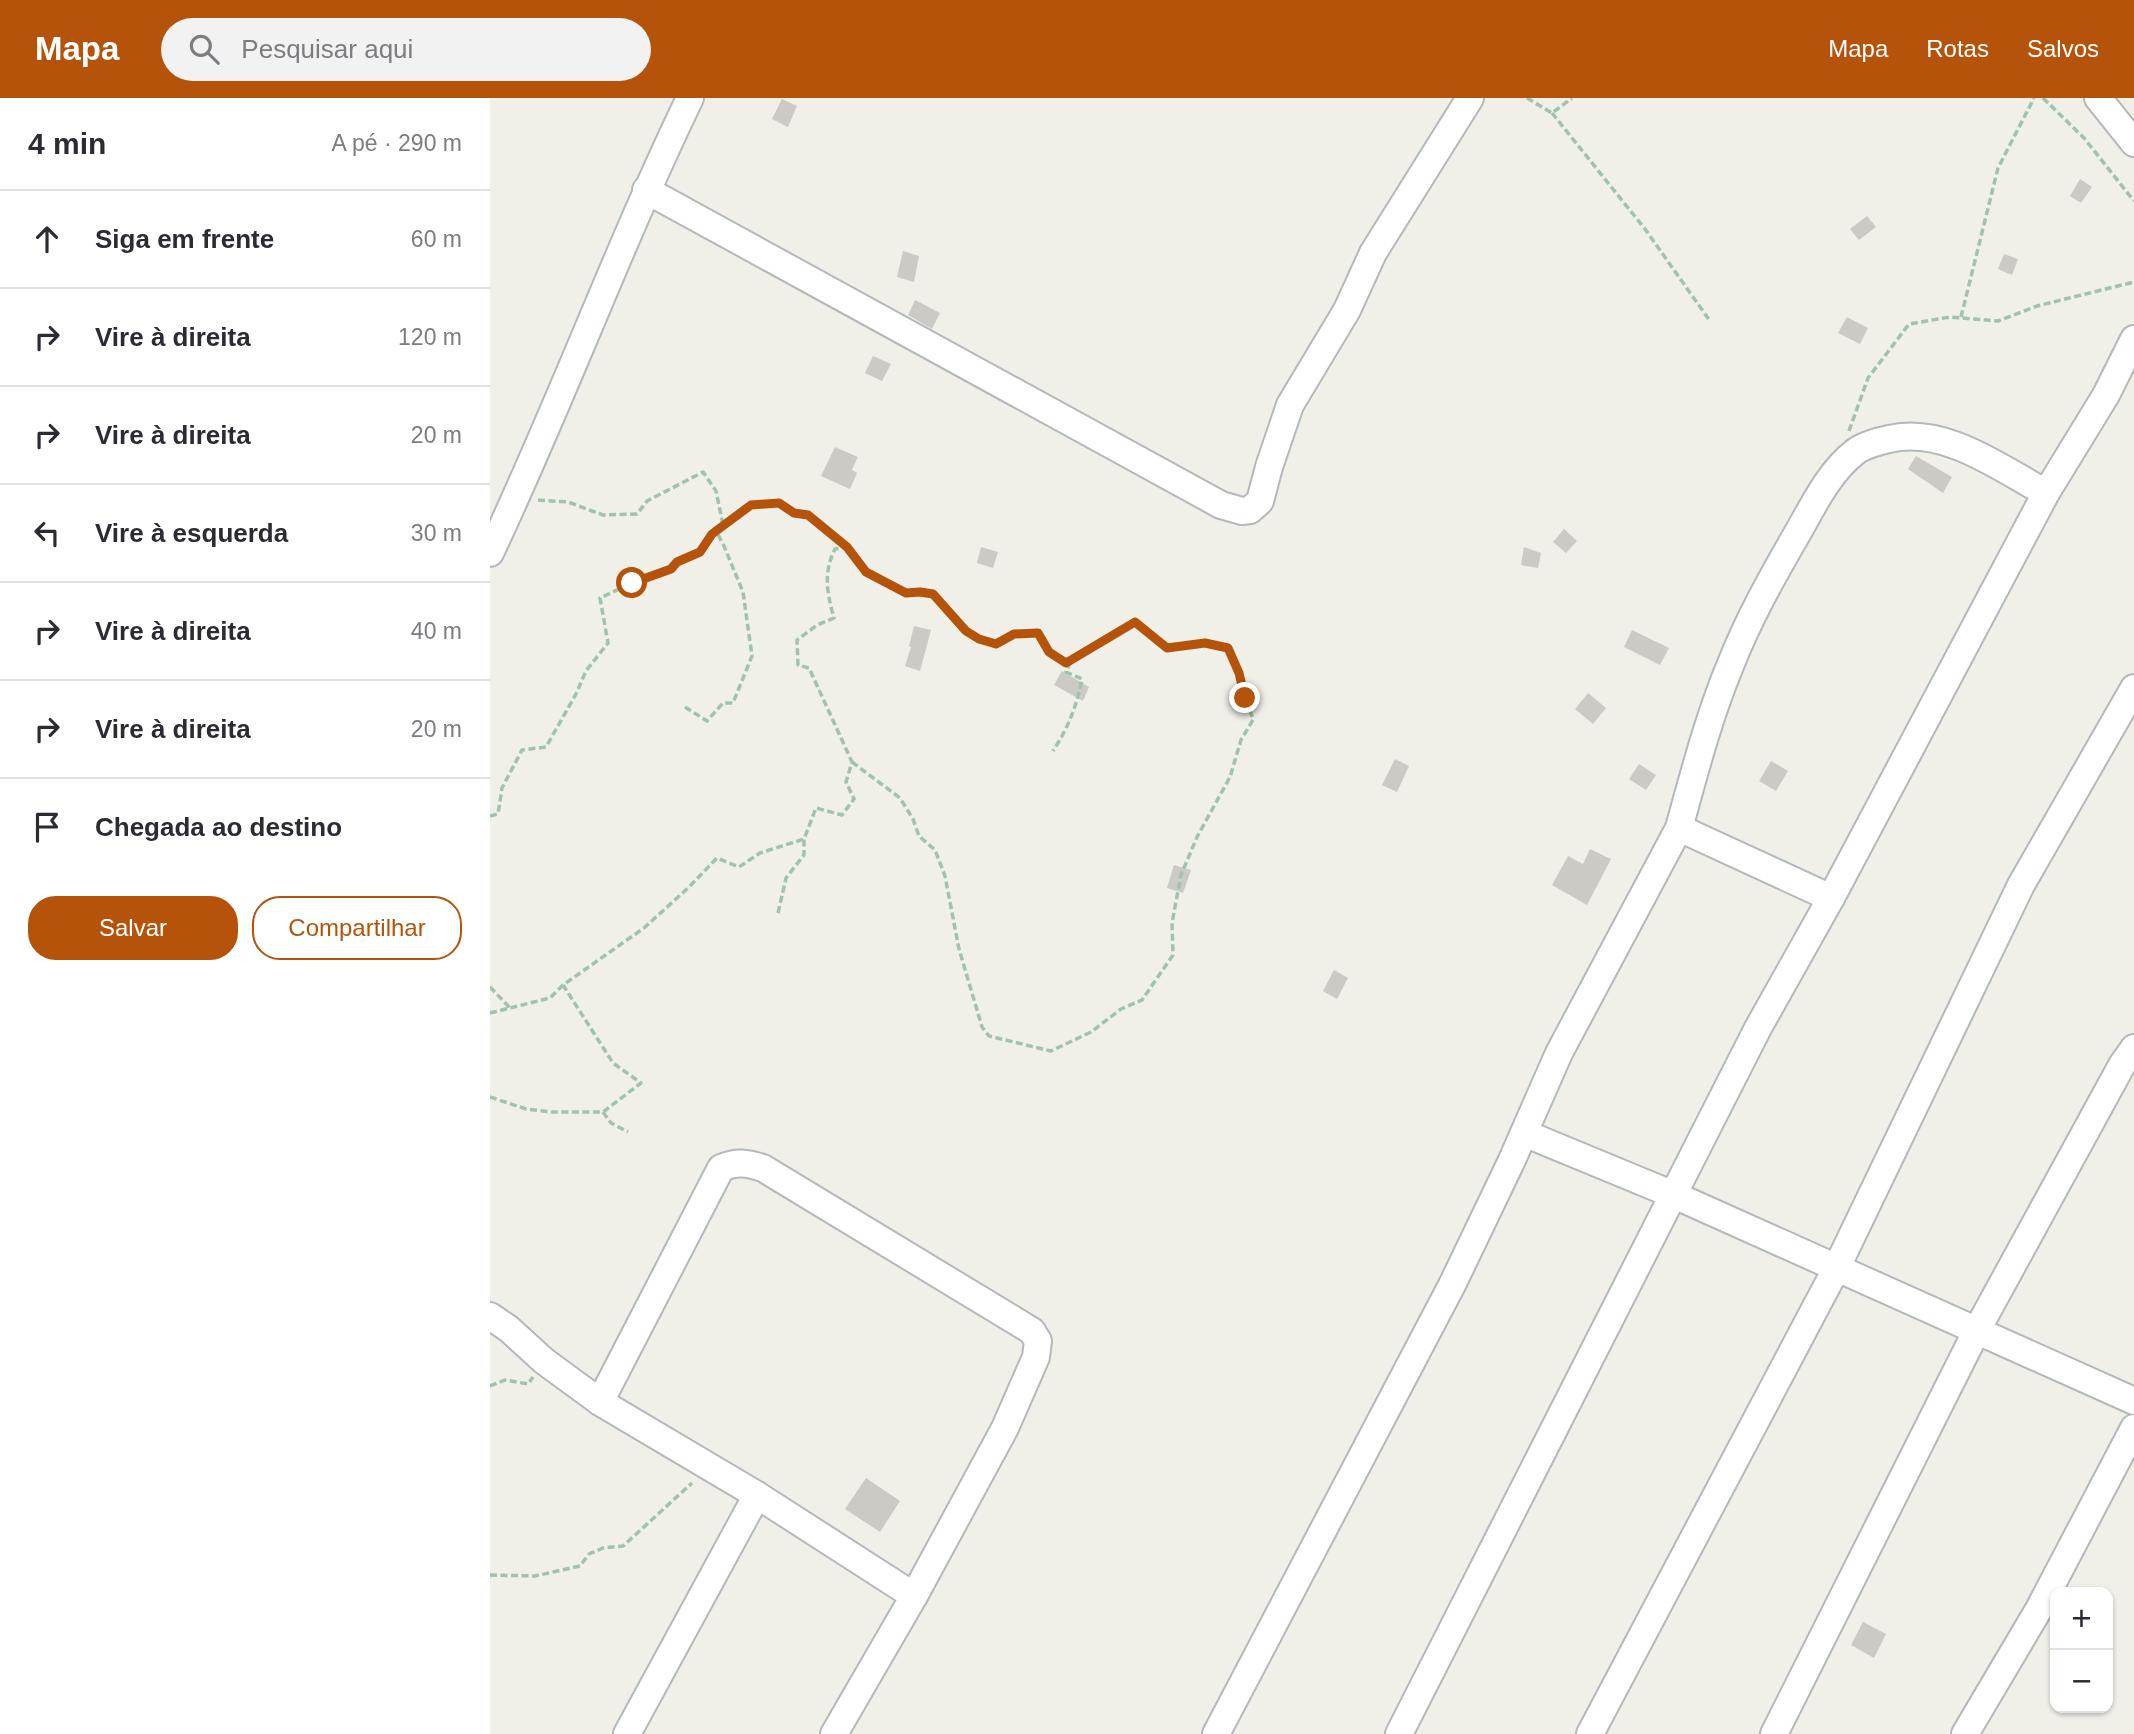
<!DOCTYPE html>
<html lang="pt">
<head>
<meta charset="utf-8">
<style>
  body { margin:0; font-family:Helvetica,sans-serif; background:#f2f2f3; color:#2b2b33 }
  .controls { position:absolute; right:21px; bottom:21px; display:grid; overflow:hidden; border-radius:14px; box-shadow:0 2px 5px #0004 }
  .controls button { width:63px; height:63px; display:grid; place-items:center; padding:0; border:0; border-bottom:2px solid #e1e1e2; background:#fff; color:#2b2b33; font:35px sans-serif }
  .stop { position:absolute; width:21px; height:21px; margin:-16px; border:5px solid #b45309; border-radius:50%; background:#fff }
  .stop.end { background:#b45309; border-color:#fff; box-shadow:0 2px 7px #0008 }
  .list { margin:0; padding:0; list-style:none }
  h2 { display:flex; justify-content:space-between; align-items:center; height:91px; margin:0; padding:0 28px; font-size:30px }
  h2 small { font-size:23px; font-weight:400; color:#7c7c81 }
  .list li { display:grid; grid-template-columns:46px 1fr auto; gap:21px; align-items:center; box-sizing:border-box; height:98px; padding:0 28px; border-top:2px solid #e1e1e2 }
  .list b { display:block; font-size:26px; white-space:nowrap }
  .list em { font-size:23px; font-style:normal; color:#7c7c81 }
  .actions { display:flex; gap:14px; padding:21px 28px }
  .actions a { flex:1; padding:16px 0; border:2px solid #b45309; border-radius:28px; text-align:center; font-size:24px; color:#b45309 }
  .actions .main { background:#b45309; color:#fff }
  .icon { flex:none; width:38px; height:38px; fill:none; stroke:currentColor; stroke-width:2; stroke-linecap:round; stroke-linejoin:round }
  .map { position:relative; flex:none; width:1644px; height:1636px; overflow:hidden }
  header { display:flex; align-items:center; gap:42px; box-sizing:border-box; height:98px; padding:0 35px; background:#b45309; color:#fff }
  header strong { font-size:33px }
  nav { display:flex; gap:38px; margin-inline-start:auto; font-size:24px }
  .search { width:490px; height:63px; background:#f2f2f3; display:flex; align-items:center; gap:18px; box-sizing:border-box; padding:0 24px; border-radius:38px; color:#7c7c81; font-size:26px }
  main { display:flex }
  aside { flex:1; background:#fff }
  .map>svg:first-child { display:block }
  .building { fill:#cccac5 }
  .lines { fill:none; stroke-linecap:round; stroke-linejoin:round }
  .minor-casing { stroke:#b5b8bb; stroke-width:30 }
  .path { stroke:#9fc4aa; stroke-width:3.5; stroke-dasharray:7 3.5; stroke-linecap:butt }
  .minor { stroke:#fff; stroke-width:26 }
  .route { stroke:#b45309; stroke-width:9 }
</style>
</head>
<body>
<header>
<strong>Mapa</strong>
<div class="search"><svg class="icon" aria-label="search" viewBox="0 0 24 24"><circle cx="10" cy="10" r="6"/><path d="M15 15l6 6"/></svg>Pesquisar aqui</div>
<nav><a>Mapa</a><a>Rotas</a><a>Salvos</a></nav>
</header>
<main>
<aside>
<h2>4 min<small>A pé · 290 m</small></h2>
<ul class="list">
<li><svg class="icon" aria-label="ahead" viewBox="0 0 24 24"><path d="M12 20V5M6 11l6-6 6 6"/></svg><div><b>Siga em frente</b></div><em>60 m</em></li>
<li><svg class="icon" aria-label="right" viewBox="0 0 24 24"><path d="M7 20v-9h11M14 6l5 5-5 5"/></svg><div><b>Vire à direita</b></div><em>120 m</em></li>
<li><svg class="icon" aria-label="right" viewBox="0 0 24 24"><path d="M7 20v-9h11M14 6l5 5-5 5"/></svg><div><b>Vire à direita</b></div><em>20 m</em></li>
<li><svg class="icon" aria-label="left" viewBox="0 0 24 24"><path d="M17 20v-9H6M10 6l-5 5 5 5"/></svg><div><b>Vire à esquerda</b></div><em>30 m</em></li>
<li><svg class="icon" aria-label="right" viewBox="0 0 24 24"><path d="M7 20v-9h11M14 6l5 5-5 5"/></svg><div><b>Vire à direita</b></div><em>40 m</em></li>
<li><svg class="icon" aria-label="right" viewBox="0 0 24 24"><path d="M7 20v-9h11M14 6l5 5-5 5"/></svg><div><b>Vire à direita</b></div><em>20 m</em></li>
<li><svg class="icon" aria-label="arrive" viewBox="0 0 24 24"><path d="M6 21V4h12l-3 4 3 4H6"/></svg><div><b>Chegada ao destino</b></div></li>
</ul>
<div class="actions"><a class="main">Salvar</a><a>Compartilhar</a></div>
</aside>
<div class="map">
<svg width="1644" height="1636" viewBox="0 0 1644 1636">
  <rect width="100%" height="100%" fill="#f0efe8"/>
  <g class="building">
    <path d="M292,1L307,8L298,29L282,21Z"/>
    <path d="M1590,81L1602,89L1591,105L1580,98Z"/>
    <path d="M1377,118L1386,129L1369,142L1360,131Z"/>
    <path d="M413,153L429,158L424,184L407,179Z"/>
    <path d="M1514,156L1528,161L1522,177L1508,171Z"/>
    <path d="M425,202L450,215L442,231L418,217Z"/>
    <path d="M1357,219L1378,230L1370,246L1348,235Z"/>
    <path d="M383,258L401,266L392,283L375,275Z"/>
    <path d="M345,349L368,359L362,372L367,375L360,391L331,378Z"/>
    <path d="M1426,358L1462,379L1453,395L1418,371Z"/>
    <path d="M1074,431L1087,443L1076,455L1063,444Z"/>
    <path d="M491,449L508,454L503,470L487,465Z"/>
    <path d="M1034,449L1051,455L1048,470L1031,467Z"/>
    <path d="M424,528L441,532L430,573L415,568L421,549L419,548Z"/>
    <path d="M1142,532L1179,550L1170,567L1134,549Z"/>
    <path d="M572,573L599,589L593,603L564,587Z"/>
    <path d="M1098,595L1116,610L1103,626L1085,611Z"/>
    <path d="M905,661L919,668L907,694L892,687Z"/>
    <path d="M1281,663L1298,673L1286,693L1269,683Z"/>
    <path d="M1149,666L1166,677L1156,692L1139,681Z"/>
    <path d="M1100,751L1121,761L1097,807L1062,787L1078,758L1093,766Z"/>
    <path d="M684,767L701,772L693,795L677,790Z"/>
    <path d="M844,872L858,880L847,901L833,893Z"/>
    <path d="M376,1380L410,1403L390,1434L355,1411Z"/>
    <path d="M1373,1524L1396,1536L1384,1560L1361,1547Z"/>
  </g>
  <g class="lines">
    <defs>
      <g id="minor">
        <path d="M1608,0L1644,45"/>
        <path d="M156,92L731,407L752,413L760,412L770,403L779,369L800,307L857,212L883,155L980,0"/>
        <path d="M1556,395L1616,297L1644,241"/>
        <path d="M0,455C71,305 128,149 200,0"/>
        <path d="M1034,1035L1184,1097L1644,1303"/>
        <path d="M0,1218L19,1231L54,1263L110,1304L267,1397L424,1498L344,1636"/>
        <path d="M110,1304L231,1070C247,1063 257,1065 273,1070L542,1233L548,1243L546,1259L515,1330L424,1498"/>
        <path d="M137,1636L267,1397"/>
        <path d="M726,1636L963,1185L1022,1062L1069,955L1189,730L1341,800"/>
        <path d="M909,1636L1268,930L1341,800L1556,395C1510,370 1455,328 1399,341C1389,343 1372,348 1365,354C1339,374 1323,408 1307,436C1282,479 1258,522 1240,568C1218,621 1204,676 1189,730"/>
        <path d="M1100,1636L1346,1171L1531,787L1644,590"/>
        <path d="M1284,1636L1487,1232L1632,967L1644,950"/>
        <path d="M1475,1636L1549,1511L1644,1330"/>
      </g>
    </defs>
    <use href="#minor" class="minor-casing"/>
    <g class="path">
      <path d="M1037,0L1062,15L1082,0"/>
      <path d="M1553,0L1594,40L1644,103"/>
      <path d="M1062,15L1155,131L1220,223"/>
      <path d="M1471,219L1508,70L1544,0"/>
      <path d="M1359,333L1378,280L1419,226L1460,219L1508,223L1547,208L1644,184"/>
      <path d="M48,402L78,404L113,417L147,416L157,403L213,374L226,393L233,427"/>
      <path d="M195,609L217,623L233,605H243L262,558L253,494L234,448L226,433"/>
      <path d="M362,664L410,700L423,721L429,738L445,752L455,778L469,851L492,929L499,938L561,953L601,934L631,911L652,902L683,857L682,825L691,777L707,739L740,679L751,642L763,622L749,575L738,550L715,545L677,550L645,524L581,563L576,574L592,581C587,607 578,630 563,653"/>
      <path d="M0,718L8,716L12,690L32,652L56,649L86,596L96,573L118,545L110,500L142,485L181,471L187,464L210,454L222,436L260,407L289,405L304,415L318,417L357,449L376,474L416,495L430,493L443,496L476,533L489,542L506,546C520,538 531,533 548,535L559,554L577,565L579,564"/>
      <path d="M288,815L296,780L314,757V741L326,710L352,717L364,701L356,684L362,664L319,570L308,567L307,542L327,527L344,520C337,495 333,475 345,451L357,449"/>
      <path d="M0,889L21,911"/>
      <path d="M0,915L60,900L73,887L154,830L198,790L227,760L249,769L270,755L314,741"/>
      <path d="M0,999L36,1011L62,1014H113L151,985L123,965L73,887"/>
      <path d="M113,1014L121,1025L138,1034"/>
      <path d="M0,1288L15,1282L38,1286L43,1279"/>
      <path d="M0,1477L45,1478L90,1468L99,1456L113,1450L133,1448L202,1385"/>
    </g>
    <use href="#minor" class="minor"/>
  </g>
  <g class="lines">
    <path class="route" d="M142,485L181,471L187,464L210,454L222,436L261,407L289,405L304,415L318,417L357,449L376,474L416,495L430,494L443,496L476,533L489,541L506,546L524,536L548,535L559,554L576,565L645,524L677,550L715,545L738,550L749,575L755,600"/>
  </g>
</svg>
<div class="controls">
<button>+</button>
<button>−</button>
</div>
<div class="stop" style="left:142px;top:485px"></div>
<div class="stop end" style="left:755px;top:600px"></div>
</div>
</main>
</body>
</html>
